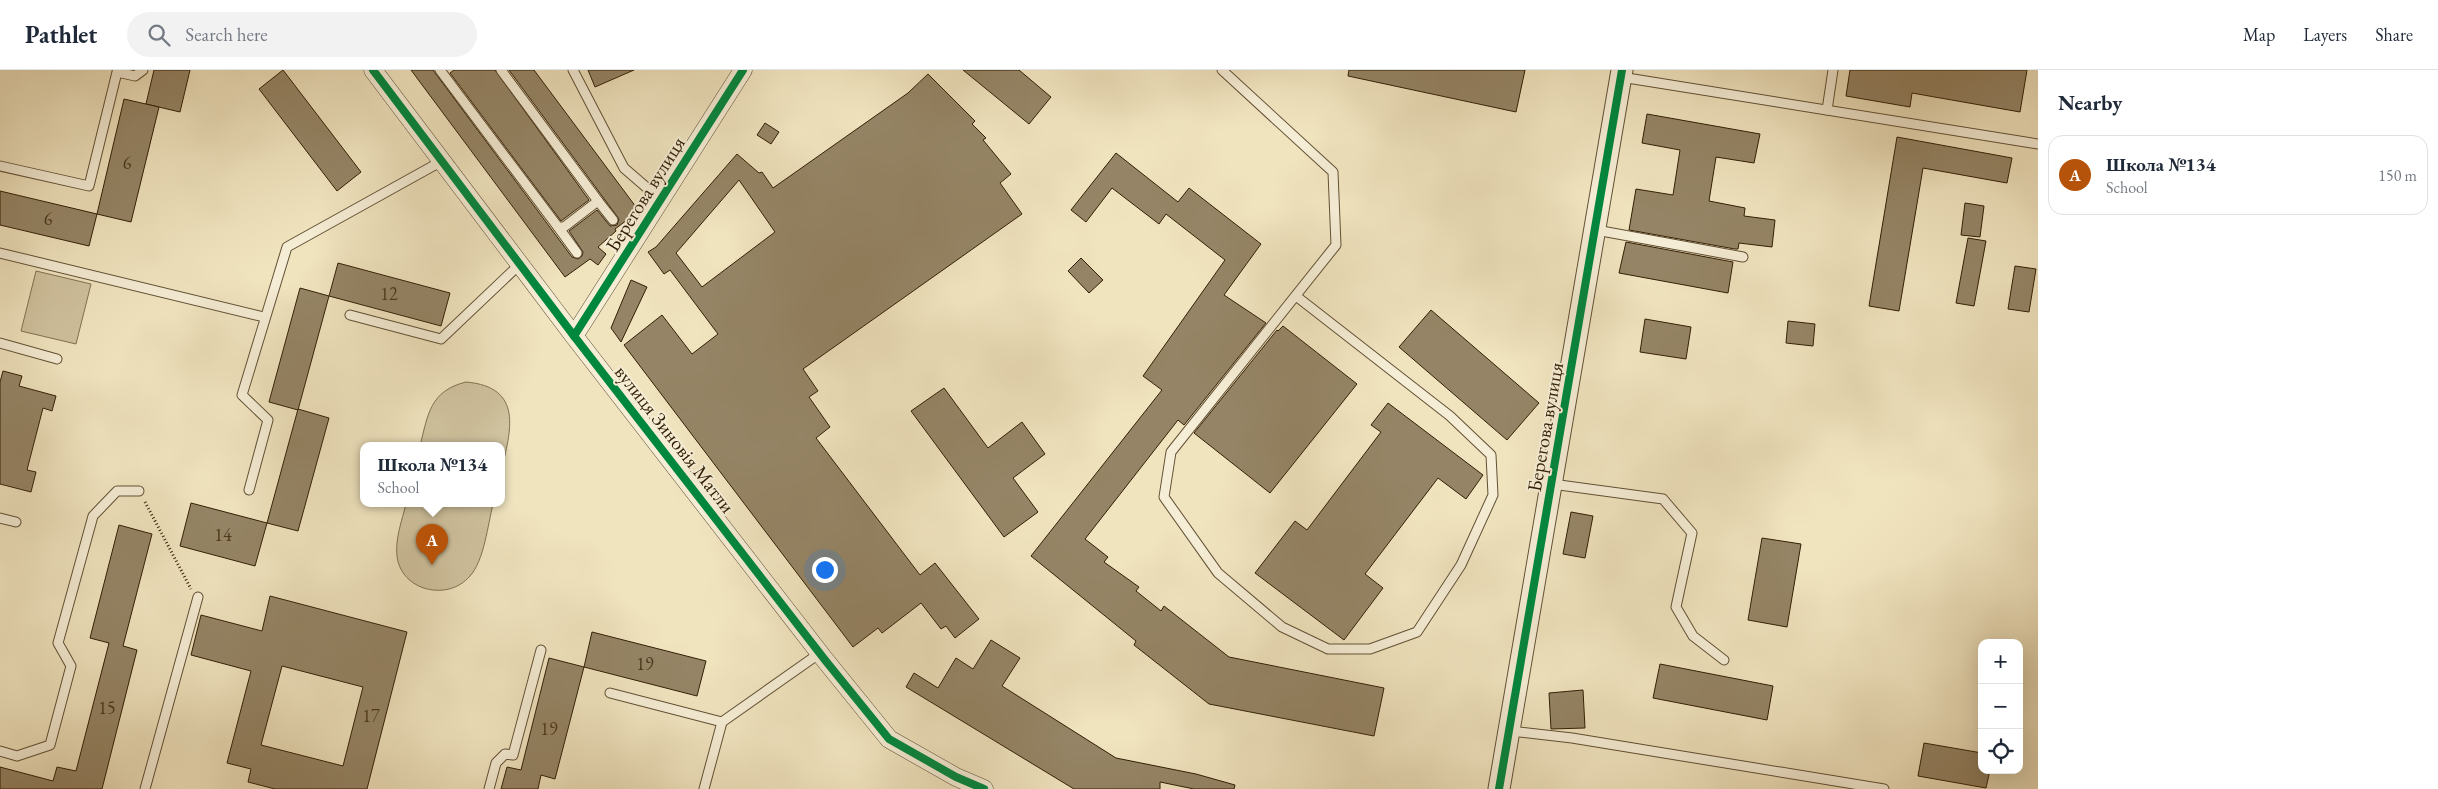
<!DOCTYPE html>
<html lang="en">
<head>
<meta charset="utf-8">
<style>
  body { margin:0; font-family:"EB Garamond",serif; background:#f2f2f3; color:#1f2937 }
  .controls { position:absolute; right:15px; bottom:15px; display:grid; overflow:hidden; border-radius:10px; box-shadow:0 5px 20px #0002 }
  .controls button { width:45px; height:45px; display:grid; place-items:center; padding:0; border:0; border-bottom:1px solid #e0e1e3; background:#fff; color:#1f2937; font:25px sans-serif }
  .you { position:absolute; left:824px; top:499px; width:18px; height:18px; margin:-12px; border:4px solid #fff; border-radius:50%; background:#1a73e8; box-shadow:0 0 0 8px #1a73e833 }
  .badge { display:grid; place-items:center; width:32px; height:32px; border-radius:50%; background:#b45309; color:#fff; font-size:16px; font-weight:700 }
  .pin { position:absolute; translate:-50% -41px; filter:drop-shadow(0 1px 2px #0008) }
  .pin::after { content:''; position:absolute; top:26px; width:18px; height:15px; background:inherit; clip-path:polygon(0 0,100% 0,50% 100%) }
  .popup { position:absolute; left:360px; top:372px; width:145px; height:65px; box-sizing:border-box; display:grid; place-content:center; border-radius:10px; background:#fff; filter:drop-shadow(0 1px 4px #0005); font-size:16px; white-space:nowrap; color:#747a83 }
  .popup b { font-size:19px; color:#1f2937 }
  .popup::after { content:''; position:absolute; left:50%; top:100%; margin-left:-10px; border:10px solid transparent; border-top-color:#fff }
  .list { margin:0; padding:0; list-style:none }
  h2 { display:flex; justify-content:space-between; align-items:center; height:65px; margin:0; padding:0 20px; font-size:21px }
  h2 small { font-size:16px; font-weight:400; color:#747a83 }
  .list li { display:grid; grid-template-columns:32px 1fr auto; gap:15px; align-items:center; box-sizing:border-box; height:80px; margin:0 10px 10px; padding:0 10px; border:1px solid #e0e1e3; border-radius:15px }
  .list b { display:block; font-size:19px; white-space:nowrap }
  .list p { margin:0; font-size:16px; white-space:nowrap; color:#747a83 }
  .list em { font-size:16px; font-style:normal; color:#747a83 }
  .icon { flex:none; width:28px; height:28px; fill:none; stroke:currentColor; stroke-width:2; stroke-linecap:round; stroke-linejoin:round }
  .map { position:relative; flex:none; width:2038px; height:719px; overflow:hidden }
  header { display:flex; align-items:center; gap:30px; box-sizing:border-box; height:70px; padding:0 25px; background:#fff; border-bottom:1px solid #e0e1e3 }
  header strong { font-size:24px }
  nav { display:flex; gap:28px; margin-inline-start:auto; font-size:18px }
  .search { width:350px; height:45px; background:#f2f2f3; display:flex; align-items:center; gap:12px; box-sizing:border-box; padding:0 18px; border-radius:28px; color:#747a83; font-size:19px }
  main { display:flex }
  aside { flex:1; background:#fff }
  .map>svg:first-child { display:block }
  .green { fill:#d0c39f; stroke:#817152 }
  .building { fill:#958566; stroke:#321f05; fill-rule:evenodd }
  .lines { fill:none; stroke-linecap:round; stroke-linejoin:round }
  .service-casing { stroke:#625034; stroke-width:11 }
  .minor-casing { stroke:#625034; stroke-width:19 }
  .tertiary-casing { stroke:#625034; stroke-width:23 }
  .path { stroke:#321f05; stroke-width:3; stroke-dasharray:1 2.5; stroke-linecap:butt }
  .service { stroke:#f5edd5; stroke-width:9 }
  .minor { stroke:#f5edd5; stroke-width:18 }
  .tertiary { stroke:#f5edd5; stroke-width:21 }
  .cycleway-casing { stroke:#f5edd5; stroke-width:11 }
  .cycleway { stroke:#00873e; stroke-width:8 }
  .labels { text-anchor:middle; stroke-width:4; stroke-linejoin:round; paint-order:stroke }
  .number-label { font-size:18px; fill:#4b381d }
  .street-label { font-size:20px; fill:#321f05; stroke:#f5edd5 }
</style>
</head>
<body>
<header>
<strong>Pathlet</strong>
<div class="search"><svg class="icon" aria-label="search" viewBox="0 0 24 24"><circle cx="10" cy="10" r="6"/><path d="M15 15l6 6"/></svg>Search here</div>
<nav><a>Map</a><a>Layers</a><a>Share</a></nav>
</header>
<main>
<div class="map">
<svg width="2038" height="719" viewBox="0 0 2038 719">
  <rect width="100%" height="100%" fill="#f0e4bf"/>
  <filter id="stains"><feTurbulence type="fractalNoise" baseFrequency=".004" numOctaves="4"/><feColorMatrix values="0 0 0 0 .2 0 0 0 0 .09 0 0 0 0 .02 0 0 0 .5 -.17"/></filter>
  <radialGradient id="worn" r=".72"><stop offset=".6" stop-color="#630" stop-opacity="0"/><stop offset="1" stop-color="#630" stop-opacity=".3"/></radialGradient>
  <g class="green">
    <path d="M36,201L91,214L76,274L21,261Z"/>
    <path d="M466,312C524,317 511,361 501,401V376H420C428,344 430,321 466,312Z"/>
    <path d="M406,434H493C488,454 484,491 470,506C448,532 401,521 397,486C395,469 402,450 406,434Z"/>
  </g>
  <g class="building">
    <path d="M154,0H190L180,42L146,34Z"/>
    <path d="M283,0L361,102L337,121L259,19Z"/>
    <path d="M411,0H433L572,187L578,189L582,186L583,182L569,161L597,140L610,156L617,155L619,149L509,0H534L639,141L615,159L616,161L598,177L606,184L598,195L590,189L565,207Z"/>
    <path d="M454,0H495L589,130L561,151L450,3Z"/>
    <path d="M588,0H634L595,17Z"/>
    <path d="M963,0H1019L1051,27L1029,54Z"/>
    <path d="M1349,0H1525L1516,42L1348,6Z"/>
    <path d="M1850,0H2027L2020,42L1912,23L1910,37L1846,26Z"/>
    <path d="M928,4L975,51L972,54L986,68L983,70L1011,104L1000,113L1022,144L803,299L818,321L809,327L830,357L816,368L920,505L935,493L979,549L955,568L946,556L941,559L921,533L882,563L878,558L853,577L624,275L662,245L692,284L718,264L670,200L664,204L648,182L656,177L737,84L759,103L762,102L773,118L908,23ZM739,110L775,162L702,217L676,183Z"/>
    <path d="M124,29L159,37L131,152L97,144Z"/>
    <path d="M1647,44L1760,64L1754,93L1716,87L1709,131L1745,138L1744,146L1775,150L1772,177L1739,173L1738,179H1735L1629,160L1636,119L1673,125L1680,80L1642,73Z"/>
    <path d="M765,53L779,62L771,74L757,65Z"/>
    <path d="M1897,67L2012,88L2007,113L1923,98L1899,241L1869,236Z"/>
    <path d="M1116,83L1178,132L1189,118L1261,174L1224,225L1266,253L1184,355L1178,350L1085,469L1108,487L1104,492L1139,517L1136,521L1161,541L1164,536L1229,587L1384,618L1374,666L1209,634L1134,575L1136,571L1031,486L1162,320L1143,306L1225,190L1166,144L1159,154L1112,118L1086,152L1071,140Z"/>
    <path d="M0,121L97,144L89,176L0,155Z"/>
    <path d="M1965,133L1984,136L1980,167L1961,165Z"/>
    <path d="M1968,168L1986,171L1974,236L1956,233Z"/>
    <path d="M1626,172L1733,192L1728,223L1619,203Z"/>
    <path d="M1081,188L1103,210L1089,223L1068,201Z"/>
    <path d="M338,193L450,223L441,256L329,226Z"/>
    <path d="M2015,196L2036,199L2029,242L2008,239Z"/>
    <path d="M631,210L647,217L621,272L611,258Z"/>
    <path d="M300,218L329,226L298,340L269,332Z"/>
    <path d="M1431,240L1539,333L1507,370L1399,277Z"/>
    <path d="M1645,249L1691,257L1686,289L1640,282Z"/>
    <path d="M1788,251L1815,254L1813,276L1786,273Z"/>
    <path d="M1283,256L1357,314L1270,423L1194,363L1277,260L1278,261Z"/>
    <path d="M3,301L22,306L19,316L56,326L52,341L43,338L27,400L36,402L31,422L0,414V312Z"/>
    <path d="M944,318L988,378L1022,352L1045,384L1013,408L1038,442L1004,467L911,341Z"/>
    <path d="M1388,333L1483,405L1466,429L1438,408L1365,504L1383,518L1344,570L1255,503L1295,451L1307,460L1381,362L1371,355Z"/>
    <path d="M298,339L329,348L298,461L267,453Z"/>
    <path d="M191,433L267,453L255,496L180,476Z"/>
    <path d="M1571,442L1593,446L1585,488L1563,484Z"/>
    <path d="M119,455L152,464L123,576L137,580L102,719H0V697L53,711L57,697L76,701L109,573L90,568Z"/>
    <path d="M1762,468L1801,474L1787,557L1748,550Z"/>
    <path d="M270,526L407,562L367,719H275L248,712L251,699L227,693L251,601L191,585L201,545L262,561ZM282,596L363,617L343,696L261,675Z"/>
    <path d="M592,562L706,591L697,626L584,597Z"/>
    <path d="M991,570L1020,588L1002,616L1116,688L1196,704L1235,715L1234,719H1194L1160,712V719H1074L906,617L914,603L938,618L956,588L973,599Z"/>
    <path d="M549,588L584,597L555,709L541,705L538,719H501L507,697L521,700Z"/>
    <path d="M1660,594L1773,616L1767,650L1653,628Z"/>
    <path d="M1583,620L1585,658L1551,659L1549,623Z"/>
    <path d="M1924,673L1982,683V700H1990L1986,718L1918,706Z"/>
  </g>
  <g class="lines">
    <defs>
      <g id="service">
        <path d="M440,0L558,157H564L598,131L501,0"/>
        <path d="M573,0L624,98L661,130"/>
        <path d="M1222,0L1333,102L1336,175L1171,382L1164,427L1218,503L1282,557L1328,579H1370L1417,562L1461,495L1493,425L1491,385L1450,346L1296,226"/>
        <path d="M1621,7L2038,74"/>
        <path d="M1827,40L1833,0"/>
        <path d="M0,96L89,116L117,2L135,6L143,0"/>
        <path d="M598,131L613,150"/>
        <path d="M558,157L577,183"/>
        <path d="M1596,160L1743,187"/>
        <path d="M0,183L264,247"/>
        <path d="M350,245L441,269L520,194"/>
        <path d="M0,273L57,289"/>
        <path d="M1552,414L1663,429L1692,463L1676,537L1693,566L1724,590"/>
        <path d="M249,420L268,350L242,325L287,177L442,91"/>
        <path d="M0,448L16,452"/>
        <path d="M610,623L722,652L820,583"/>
        <path d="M1510,661L1572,668L1884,719"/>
        <path d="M0,681L17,686L50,675L71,596L58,573L93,446L117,421H139"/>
        <path d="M145,719L198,527"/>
        <path d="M489,719L496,693L505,684L513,685L541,580"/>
        <path d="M704,719L722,652"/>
      </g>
      <g id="minor">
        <path d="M373,0L574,266L825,590L889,669L956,707L984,719"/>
        <path d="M574,266L743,0"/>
      </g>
      <path id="tertiary" d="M1499,719L1622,0"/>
    </defs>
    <use href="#service" class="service-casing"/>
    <use href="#minor" class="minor-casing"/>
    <use href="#tertiary" class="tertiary-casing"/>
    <path class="path" d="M145,432L191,519"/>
    <use href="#service" class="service"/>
    <use href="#minor" class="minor"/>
    <use href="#tertiary" class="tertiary"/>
    <defs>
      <g id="cycleway">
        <path d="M373,0L574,266L825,590L889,669L956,707L984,719"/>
        <path d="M574,266L743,0"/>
        <path d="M1499,719L1622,0"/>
      </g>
    </defs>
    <use href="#cycleway" class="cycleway-casing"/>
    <use href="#cycleway" class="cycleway"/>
  </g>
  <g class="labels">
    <g class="number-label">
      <text x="127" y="99">6</text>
      <text x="48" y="155">6</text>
      <text x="389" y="230">12</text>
      <text x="223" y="471">14</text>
      <text x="645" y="600">19</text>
      <text x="107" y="644">15</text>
      <text x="371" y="652">17</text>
      <text x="549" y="665">19</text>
    </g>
    <g class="street-label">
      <text transform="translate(645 124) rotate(-58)" y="7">Берегова вулиця</text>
      <text transform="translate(1545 357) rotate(-80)" y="7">Берегова вулиця</text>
      <text transform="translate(675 369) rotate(52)" y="7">вулиця Зиновія Матли</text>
    </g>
  </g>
  <rect width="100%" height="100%" filter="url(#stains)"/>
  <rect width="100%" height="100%" fill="url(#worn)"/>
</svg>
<div class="controls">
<button>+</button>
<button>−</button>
<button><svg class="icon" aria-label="locate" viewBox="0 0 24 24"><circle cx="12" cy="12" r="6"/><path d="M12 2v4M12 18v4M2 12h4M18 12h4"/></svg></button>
</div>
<div class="you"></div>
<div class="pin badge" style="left:432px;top:495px">A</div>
<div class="popup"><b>Школа №134</b>School</div>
</div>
<aside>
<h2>Nearby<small></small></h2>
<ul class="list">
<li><span class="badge">A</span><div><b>Школа №134</b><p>School</p></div><em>150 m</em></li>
</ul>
</aside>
</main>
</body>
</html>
